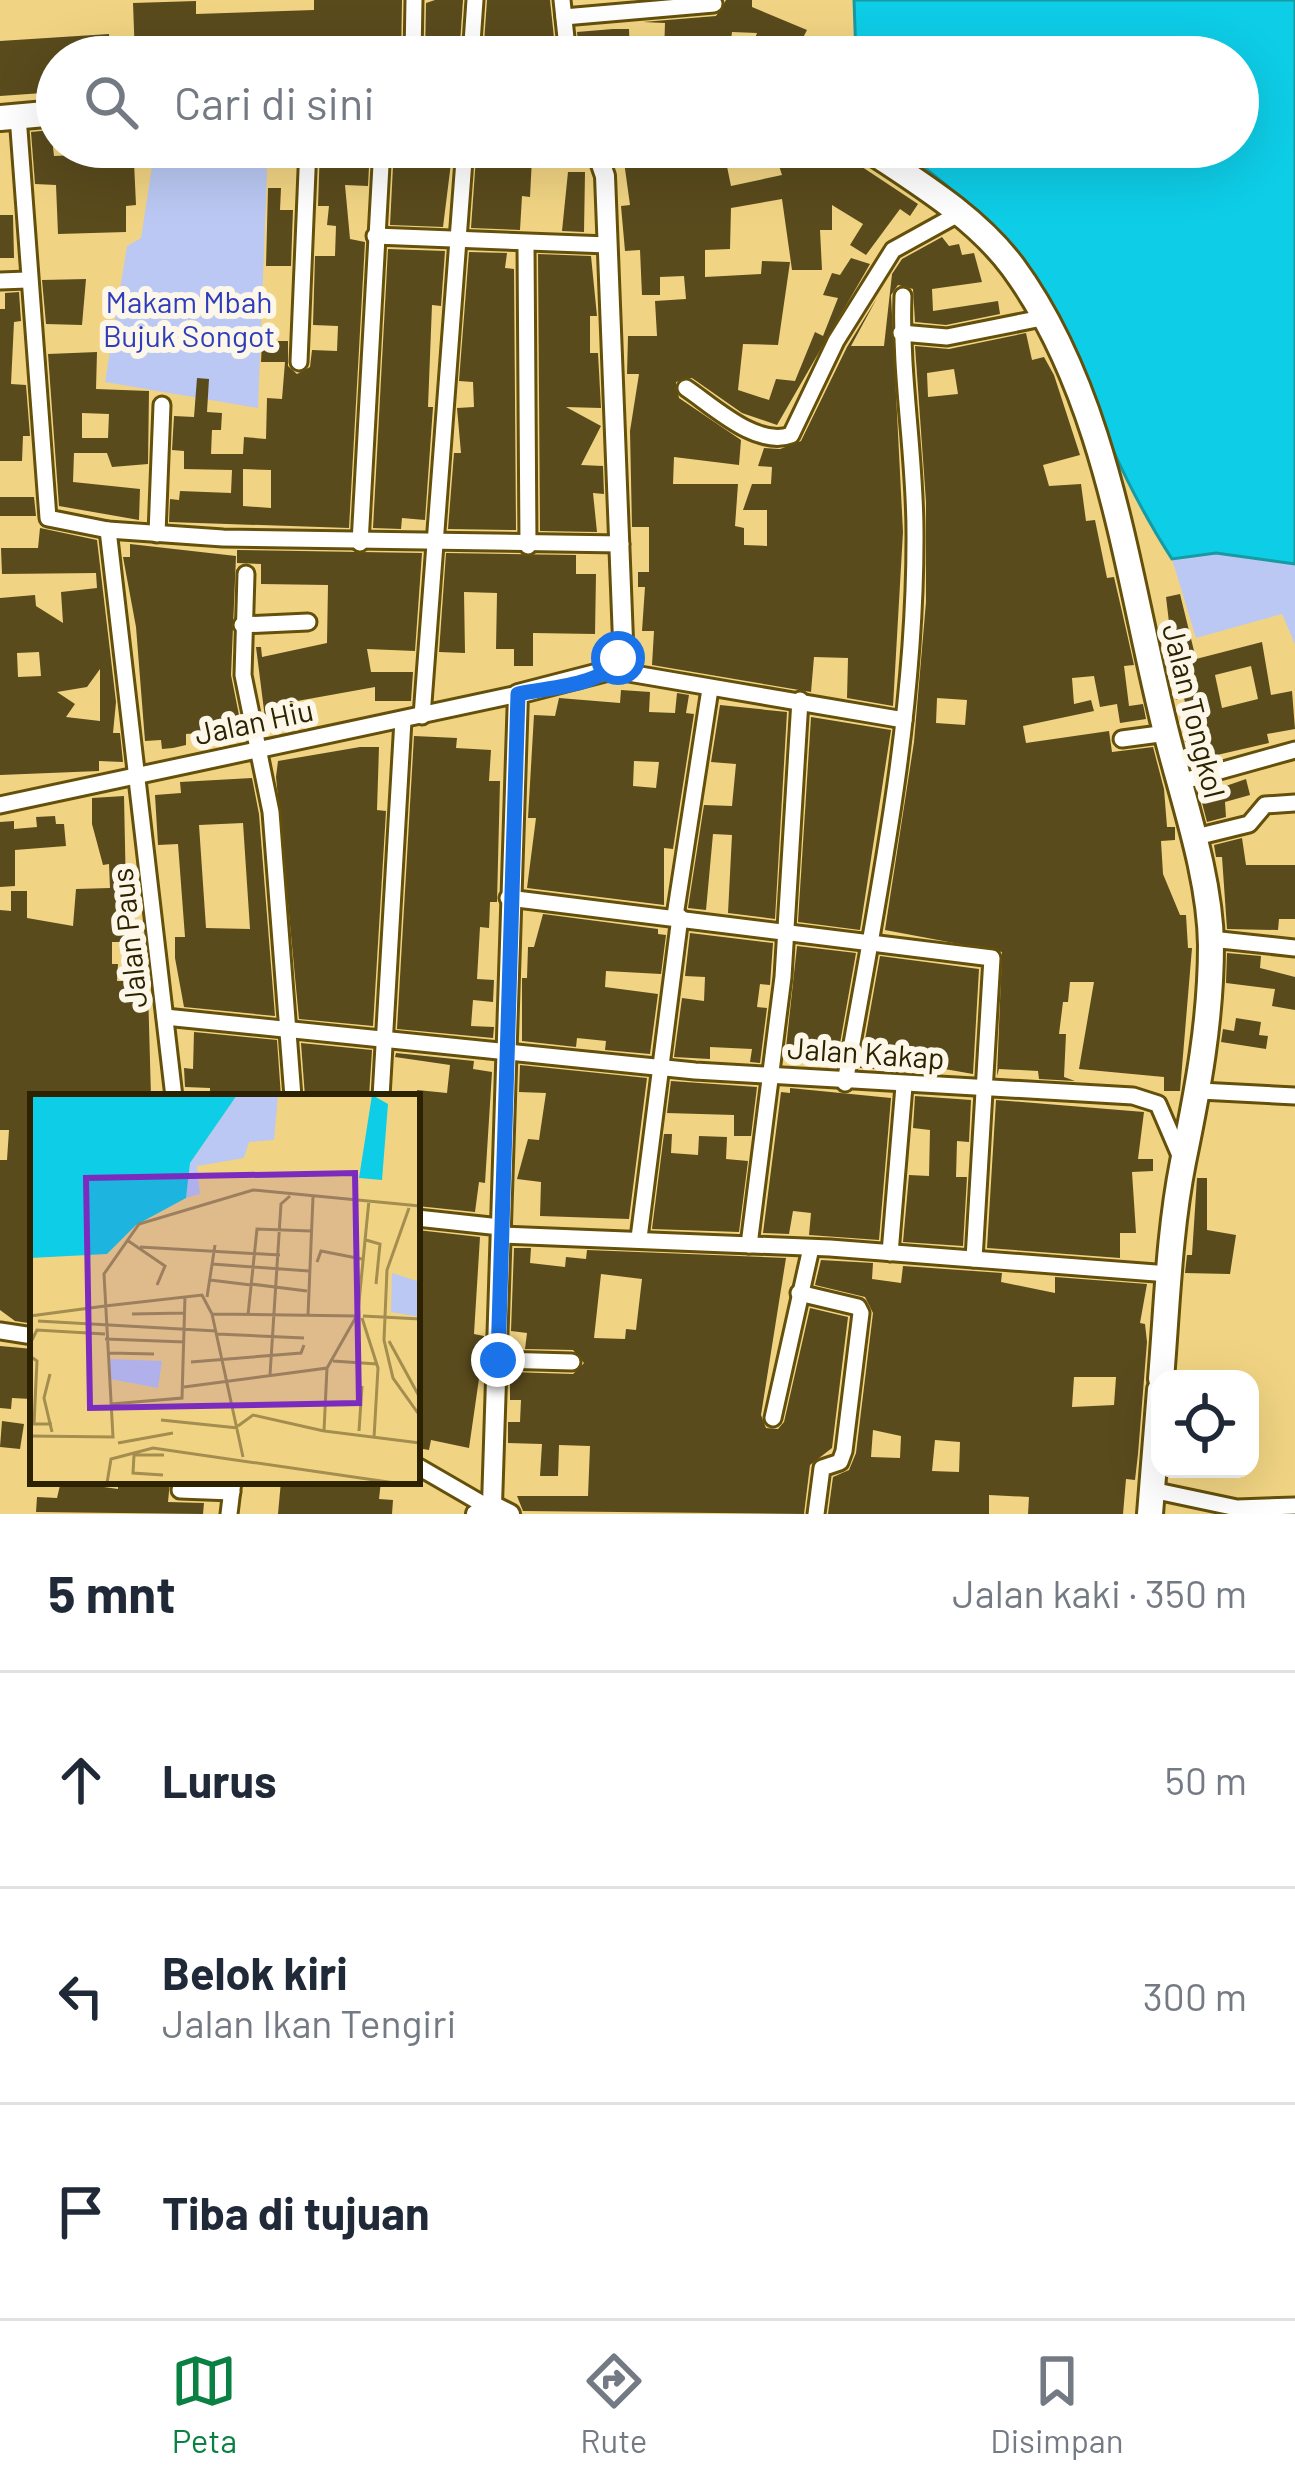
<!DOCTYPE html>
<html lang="id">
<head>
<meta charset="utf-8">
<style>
  body { margin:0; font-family:Barlow,sans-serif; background:#f2f2f3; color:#1f2937 }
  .controls { position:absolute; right:36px; bottom:36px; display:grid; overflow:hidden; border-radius:24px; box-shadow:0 12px 48px #0002 }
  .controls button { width:108px; height:108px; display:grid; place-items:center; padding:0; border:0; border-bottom:3px solid #e0e1e3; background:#fff; color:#1f2937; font:60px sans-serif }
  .stop { position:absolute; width:36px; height:36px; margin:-27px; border:9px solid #1a73e8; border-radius:50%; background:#fff }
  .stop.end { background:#1a73e8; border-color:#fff; box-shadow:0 3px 12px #0008 }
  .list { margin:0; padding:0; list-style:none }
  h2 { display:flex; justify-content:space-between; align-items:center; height:156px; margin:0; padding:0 48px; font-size:51px }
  h2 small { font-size:39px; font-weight:400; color:#747a83 }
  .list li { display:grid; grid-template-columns:78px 1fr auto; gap:36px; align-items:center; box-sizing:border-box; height:216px; padding:0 48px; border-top:3px solid #e0e1e3 }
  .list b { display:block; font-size:45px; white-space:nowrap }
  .list p { margin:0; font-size:39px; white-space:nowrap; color:#747a83 }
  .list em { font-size:39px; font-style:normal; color:#747a83 }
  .icon { flex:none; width:66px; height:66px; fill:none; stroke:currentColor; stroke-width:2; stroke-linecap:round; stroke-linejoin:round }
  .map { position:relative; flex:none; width:1295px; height:1514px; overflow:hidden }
  .search { position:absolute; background:#fff; box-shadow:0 12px 48px #0002; left:36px; right:36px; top:36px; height:132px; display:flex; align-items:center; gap:30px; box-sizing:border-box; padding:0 42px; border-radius:66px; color:#747a83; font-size:45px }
  .sheet { height:804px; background:#fff }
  nav { display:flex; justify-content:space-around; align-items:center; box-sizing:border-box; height:168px; border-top:3px solid #e0e1e3; background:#fff; font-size:33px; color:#747a83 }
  nav a { display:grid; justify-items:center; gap:6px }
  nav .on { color:#0b8043 }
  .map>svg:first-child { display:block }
  .green { fill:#bac8f3 }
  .water { fill:#0ecde7; stroke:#179aa2; stroke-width:3 }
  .building { fill:#5a4b1d; fill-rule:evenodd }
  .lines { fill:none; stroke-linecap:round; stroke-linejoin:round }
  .minor-casing { stroke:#64500b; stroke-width:21 }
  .major-casing { stroke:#64500b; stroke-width:24 }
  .highway-casing { stroke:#64500b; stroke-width:30 }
  .minor { stroke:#fff; stroke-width:15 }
  .major { stroke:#fff; stroke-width:18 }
  .highway { stroke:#fff; stroke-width:24 }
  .route { stroke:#1a73e8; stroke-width:15 }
  .labels { text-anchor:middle; stroke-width:12; stroke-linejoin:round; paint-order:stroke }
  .park-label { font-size:30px; fill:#2f3dbc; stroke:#fcf7e8 }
  .street-label { font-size:30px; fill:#2d2200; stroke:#fcf7e8 }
  .inset-road { fill:none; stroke:#a38d4f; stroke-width:3 }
  .view { fill:#7b2cbf; fill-opacity:0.15; stroke:#7b2cbf; stroke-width:6 }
  .inset-edge { fill:none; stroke:#2d2200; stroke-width:6 }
</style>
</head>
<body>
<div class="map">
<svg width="1295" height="1514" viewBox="0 0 1295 1514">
  <rect width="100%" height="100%" fill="#f1d483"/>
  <g class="green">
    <path d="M155,147H268L258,408L105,382L127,246L141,238Z"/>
    <path d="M1216,553L1295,564V644L1282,614L1196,638L1172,559Z"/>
  </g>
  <path class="water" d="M854,0H1295V564L1216,553L1172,559C1070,402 1069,260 895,147H1238V57H856Z"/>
  <g class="building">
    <path d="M314,0H402L401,57H135L133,3L196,1V14L314,10Z"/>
    <path d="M435,0H463L459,57H425L426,3Z"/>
    <path d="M487,0H550L556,57H483Z"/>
    <path d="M726,0H752V7L807,30L793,57H748L757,33L732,32L729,57L664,54L665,23L643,22L716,16Z"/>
    <path d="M613,29H629L630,57H580L577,32Z"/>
    <path d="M109,34L110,57H57V92L0,96V41Z"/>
    <path d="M51,130L54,156L77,155V147H149V162H134L136,205L126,206V232L58,234L56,185L35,184L31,132Z"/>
    <path d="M320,147H370L368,186L345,185L350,239L365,242L349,528L169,522L170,499L179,500L180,491L231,493L232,470L184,469V451L172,450L174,416L194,417L197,378L209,379L207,412L222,413L221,430H212L211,454H243L244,437L266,439L267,398L282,399L285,362H261L262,341H288V366L297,374L310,367L312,350L337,351L338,326L313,325L315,256H335L336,226L327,225L329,206H318ZM243,469L271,470V508L243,506Z"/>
    <path d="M394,147H453L443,227L390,225Z"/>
    <path d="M622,147H698L699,152L723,147L731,186L782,175L773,147H817L823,167L835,149L918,204L910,216L900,209L866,255L850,245L863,224L832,205V230H820L822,270H792L782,199L731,208L730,249L705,250V277L761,274L762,261L790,262L778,345L743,344L738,390L769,400L776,379L795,381L815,332L823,336L838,298L823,295L832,273L840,275L851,258L870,264L777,425L742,413L692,378L676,382L679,398L741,440L739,465L674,457L673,484H738L735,526L744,528V545L767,546V510H743L752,484H771L772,467L758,466L764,448L780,449L801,441L847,347L877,298L851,346H884L892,274L902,259L942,237L949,246L959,244L962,255L974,253L982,282L932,289L933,311L998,301L1000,314L946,325L915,322L913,289L898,285L891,295L903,532L893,706L847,698L848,658L814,657L811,692L652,665L654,631H642L645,587H638V572H649V527H632L630,431L639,374H627L628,336H657L655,301L686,299L684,276L660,277V295H642L640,250L625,251L621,206L630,205Z"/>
    <path d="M491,148L526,150L525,157L532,158L530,197L522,196L520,230L471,228L476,157L491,158Z"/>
    <path d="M568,172H585L584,232L562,231Z"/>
    <path d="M268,188H281L280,210H293L291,266H266Z"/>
    <path d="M0,215H13L14,258H0Z"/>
    <path d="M388,249L445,251L441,306L432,305L428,407H433L425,520L402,518L401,529L373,528Z"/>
    <path d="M469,252L507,253L505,268L514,269L516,530L448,529L454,453H461L457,408L474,407L473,382L459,381Z"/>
    <path d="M538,254L591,256L597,316H590V353H598L601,408L566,407L601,426L581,465L603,466L604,494L593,493L597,532L540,531Z"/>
    <path d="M86,279L82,325L46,324L42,280Z"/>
    <path d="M19,292L21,321L14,322L11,384L26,385L30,436H23L22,461H0V309H5V293Z"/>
    <path d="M1026,333L1032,360L1044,357L1054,375L1080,455L1043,465L1049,486L1081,484L1086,521L1095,520L1107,578L1114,577L1123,616L1134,665L1124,666L1129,706L1143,704L1146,719L1120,723L1117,704L1100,707L1094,676L1072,678L1074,704L1091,700L1094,711L1023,726L1026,743L1109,731L1112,752L1153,747L1164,789L1167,827H1175V840L1161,841L1163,874L1180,915H1186L1188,948H1192L1180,1091H1164V1077L1079,1069L1094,982H1070L1068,1002H1063L1059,1034H1066L1064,1077L1075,1081L1039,1079L1038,1071L999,1069L997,1076L1002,952L885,930L914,742L926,602V502L915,346L949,349ZM954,369L958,394L928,397L927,373ZM937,698L967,700L965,725L936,723Z"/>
    <path d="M97,352L96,389L149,391L148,464L112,467L107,453H74L73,482L140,489L139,520L59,506L48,354ZM82,413L109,414L108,438H82Z"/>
    <path d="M0,497H34L36,516H0Z"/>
    <path d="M40,528L97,540L116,702L113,733H120L123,762L99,761V771L0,775V598L35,595L36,606L63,623L61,592L97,588L96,573L2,574L1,548H38ZM39,652L41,676L18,677L17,653ZM100,669V721L66,717L75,704L57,692L87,687Z"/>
    <path d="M130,544L236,556L231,675L242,730L186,734V745L173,748L162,749L161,740L145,741L136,627L123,557H130Z"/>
    <path d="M237,550L422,553L415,651L367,649L371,672H413L411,701H375V687L275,705L276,725L266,726L256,647H261L262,657L327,643L328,585L261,584V564L237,563Z"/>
    <path d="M446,553L576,555V574H596L595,634L533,633V666H514V649H496L497,593L464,592L465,653L439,652Z"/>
    <path d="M1180,594L1196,659L1262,642L1271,695L1292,691L1295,729L1267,734L1269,743L1191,761L1185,741L1199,737L1193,710L1187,711L1184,698L1176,700L1170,675L1175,673L1166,597ZM1251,666L1258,699L1222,708L1215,675Z"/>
    <path d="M621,690L650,692L649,712L675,713L677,693L689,695L686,713L694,714L673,849L664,848V905L527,888L536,818H528L534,715L555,716L559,698L620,703ZM634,761L659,762L656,788L633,786Z"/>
    <path d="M720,705L787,712L775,919L728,913L732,835L713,834L706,910L688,908L704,805L732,806L736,764L711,762Z"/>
    <path d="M811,717L891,730L860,930L798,922Z"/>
    <path d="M414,736L457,738L456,748L491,750L489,781H500L497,902H490L489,928L480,927L477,979L494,980L493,1002L473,1000L471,1026L494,1027L493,1038L397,1029Z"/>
    <path d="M360,747H379L377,810L386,811L373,1026L299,1019L276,777L278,761Z"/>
    <path d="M252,778L259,814L275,1016L184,1007L175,958V937H185L178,844L158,845L155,795L181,793L180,782ZM243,823L250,929L206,928L199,825Z"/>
    <path d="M1246,779L1250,795L1225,802L1226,817L1207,822L1200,795Z"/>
    <path d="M124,796L127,942H112V964H118L117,981H137V989H148L151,1097H33V1308L28,1323L15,1321L0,1310V1160H7L9,1130H0V910L11,911V891H27V918L73,926L76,889L110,888L109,864L103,865L92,824V798Z"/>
    <path d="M55,816L56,824H64L66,846L15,850V886L0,887V822L14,821V829L37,827L36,817Z"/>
    <path d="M1242,838L1246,865H1295V919H1279L1278,930L1227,929L1222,857H1216L1214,845Z"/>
    <path d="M543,914L658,929V934L666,935L661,974L606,971L605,987L658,994L650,1054L605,1050L606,1041L577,1038L576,1047L522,1041V978H527L528,947H534Z"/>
    <path d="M690,933L773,943L770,985L760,984L757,1007L767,1008L760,1063L750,1062L752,1049L710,1047V1059L674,1057L682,998L704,1001L705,977L685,976Z"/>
    <path d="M797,946L856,953L836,1066L833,1059L809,1054L807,1065L785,1057Z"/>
    <path d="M1227,953L1261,956L1260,968L1295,977V1010L1272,1006L1275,989L1226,983Z"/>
    <path d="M880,956L979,969L973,1074L905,1062L904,1071L860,1068Z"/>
    <path d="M1236,1018L1261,1022L1259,1035L1268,1036L1266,1049L1221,1042L1223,1029L1234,1031Z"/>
    <path d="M194,1032L277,1040L281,1097H210V1088L185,1087L184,1068L193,1069Z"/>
    <path d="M301,1043L372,1050L369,1097H305Z"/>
    <path d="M396,1053L474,1061L473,1069L492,1072L485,1183L479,1182L475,1212L417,1206V1090L447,1093L450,1065L395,1057Z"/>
    <path d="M520,1065L647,1078L629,1219L540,1216L541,1182L517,1179L528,1139L539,1140L546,1093L519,1092Z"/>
    <path d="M671,1081L757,1087L751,1136H734V1115L667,1113Z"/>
    <path d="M790,1088L891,1098L879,1240L809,1235L811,1213L793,1211L789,1234L763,1233L781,1092L790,1093Z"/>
    <path d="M915,1096L971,1100L969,1142L957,1141L956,1177H967L963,1246L903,1242L909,1175L929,1176L930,1130L913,1128Z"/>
    <path d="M996,1100L1144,1112L1138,1159H1153V1171L1132,1172L1136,1233H1120V1258L987,1248Z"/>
    <path d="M664,1134H672L671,1153L698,1155L699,1136L727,1137L726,1159L748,1161L739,1232L652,1229Z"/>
    <path d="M1197,1178H1207V1230L1236,1235L1230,1274L1185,1273L1187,1255H1192Z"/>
    <path d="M417,1230L480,1237L474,1334L484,1336V1344L469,1448L431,1440L429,1450L417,1448Z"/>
    <path d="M514,1248H531L530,1263L565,1267L566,1257L586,1259L587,1250L786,1258L761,1415L766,1428L778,1429L784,1422L810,1308L848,1317L832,1448L810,1465L804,1514L523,1511L517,1496H588L590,1446L559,1445L558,1476H540L542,1444L508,1443V1422H520L521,1400H510V1372L573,1374L584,1363L573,1350L525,1349L527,1333L511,1331ZM601,1274L642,1279L636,1330L626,1329L625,1339L594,1338Z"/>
    <path d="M821,1260L873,1263L872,1279L901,1283L903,1266L1002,1273L1001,1282L1055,1293V1277L1147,1284L1140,1323L1145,1324L1147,1342L1138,1454L1135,1480L1126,1479L1123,1514H1028L1029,1497L989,1495V1514H828L833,1477L849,1470L856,1453L873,1313L865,1297L815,1285ZM1074,1377H1116L1114,1405L1072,1407ZM873,1430L901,1436L900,1458L871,1457ZM935,1440L960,1442L959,1472L932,1471Z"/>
    <path d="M0,1346L33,1349L31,1399L12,1398L11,1409L0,1408Z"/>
    <path d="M2,1421L24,1424L20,1449L0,1447Z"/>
    <path d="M61,1481L118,1489V1481H170L168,1502L204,1503L203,1514L36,1512L37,1497L57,1498Z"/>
    <path d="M281,1481H381L379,1499L393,1500L392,1514H278Z"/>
  </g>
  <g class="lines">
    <defs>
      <g id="minor">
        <path d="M562,0L568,57"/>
        <path d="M564,17L714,4"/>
        <path d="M413,57L414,0"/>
        <path d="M471,57L475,0"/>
        <path d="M18,116L48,518L108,530L223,538L621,544"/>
        <path d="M375,236L608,245"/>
        <path d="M526,245L528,546"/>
        <path d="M0,281L27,280"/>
        <path d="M901,333L947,337L1042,318"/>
        <path d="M299,362L308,147"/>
        <path d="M686,388C713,406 757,448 791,435L836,341L893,250L960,213"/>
        <path d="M108,530L174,1097"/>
        <path d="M157,534L162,405"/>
        <path d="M360,543L382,147"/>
        <path d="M246,574L243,675L271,812L293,1097"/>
        <path d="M242,625L308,622"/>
        <path d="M611,670L904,720"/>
        <path d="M422,716L465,147"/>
        <path d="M1122,739L1167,733"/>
        <path d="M1180,782L1295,750"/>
        <path d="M0,805L518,694"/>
        <path d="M1192,838L1249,824L1265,805L1295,803"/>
        <path d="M508,898L992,958L974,1259"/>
        <path d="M675,916L710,689"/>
        <path d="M1211,939L1295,948"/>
        <path d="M165,1017L695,1071L1133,1096L1158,1104L1182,1160"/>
        <path d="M845,1083C877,900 916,719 915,532C915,453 900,375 903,296"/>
        <path d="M1200,1091L1295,1096"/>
        <path d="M381,1097L403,720"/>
        <path d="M417,1218L500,1227"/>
        <path d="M500,1235L830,1248L1169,1274"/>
        <path d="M639,1238L680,917"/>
        <path d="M749,1245L783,977L800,700"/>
        <path d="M890,1253L904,1086"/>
        <path d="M799,1293L858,1307L861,1313L844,1451L840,1462L822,1468L816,1514"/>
        <path d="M0,1331L33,1336"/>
        <path d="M498,1360L572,1362"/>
        <path d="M773,1418L811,1248"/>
        <path d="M417,1466L486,1506"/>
        <path d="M180,1490L232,1492"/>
        <path d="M1152,1490L1237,1508L1295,1506"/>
        <path d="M229,1514L233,1481"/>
      </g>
      <g id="major">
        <path d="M492,1505L518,694L611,670L623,640L605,176L595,147"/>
        <path d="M476,1514L492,1505L510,1514"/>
      </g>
      <g id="highway">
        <path d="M0,118L57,113"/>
        <path d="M865,147C917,182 975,216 1013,267C1109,398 1127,578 1166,732C1183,800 1210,875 1211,945C1211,1020 1198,1089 1183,1162C1169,1233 1167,1307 1161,1379"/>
        <path d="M1150,1514L1160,1390"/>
      </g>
    </defs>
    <use href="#minor" class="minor-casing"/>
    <use href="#major" class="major-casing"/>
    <use href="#highway" class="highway-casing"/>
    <use href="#minor" class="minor"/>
    <use href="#major" class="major"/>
    <use href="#highway" class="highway"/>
  </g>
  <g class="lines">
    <path class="route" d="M498,1360L518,694C549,687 602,687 618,658"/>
  </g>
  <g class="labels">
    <g class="park-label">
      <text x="189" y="313">Makam Mbah<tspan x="189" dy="34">Bujuk Songot</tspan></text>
    </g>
    <g class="street-label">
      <text transform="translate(1193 711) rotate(76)" y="10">Jalan Tongkol</text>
      <text transform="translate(254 723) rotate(-12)" y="10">Jalan Hiu</text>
      <text transform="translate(130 938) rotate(-96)" y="10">Jalan Paus</text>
      <text transform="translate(866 1054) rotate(4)" y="10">Jalan Kakap</text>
    </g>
  </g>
  <g transform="translate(30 1094)">
    <rect width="390" height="390" fill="#f1d483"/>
    <path d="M207,1H248L244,46L219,48L214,64L167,72L170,100L156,104L160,69ZM362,179L390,188V223L361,218ZM79,265L132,267L128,294L80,285Z" fill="#bac8f3"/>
    <path d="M0,1H207L160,69L156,104L106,131L77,160L0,164ZM342,1L358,10L352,86L329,84Z" fill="#0ecde7"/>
    <path class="inset-road" d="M379,114L357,176L354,246L363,284L390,322M97,146L135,172L127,191M336,146L350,150L346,190M110,153L250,161M287,168L291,157L332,165M182,170L279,177M180,186L221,191M221,190L277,197M177,203L185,151M75,212L172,201L182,220L326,222M328,218L339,106M102,220L155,219M182,220L213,363M218,221L227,135L281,137M278,221L283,103M0,222L75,212M333,222L390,225M332,224L348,274L344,344M8,227L186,237M187,240L274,244M75,245L155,248M2,246L7,236L75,240M359,247L390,304M79,259L124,260M0,262L7,267L4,330H22M303,267L347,270M161,268L271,259L274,251M297,274L294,337L390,349M20,280L14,304L22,338M240,281L251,110L260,102M154,293L297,274L326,223M81,310L152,304L155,202M131,326L208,334M208,332L223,321L294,337M329,337L332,292M0,342L83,343L74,180L109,130L223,96L390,112M88,349L143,339M133,381L103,379L104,361H134M77,389L81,365L123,354L365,389"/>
    <path class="view" d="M325,79L329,309L60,314L56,84Z"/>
    <rect width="390" height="390" class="inset-edge"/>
  </g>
</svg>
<div class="controls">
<button><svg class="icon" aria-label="locate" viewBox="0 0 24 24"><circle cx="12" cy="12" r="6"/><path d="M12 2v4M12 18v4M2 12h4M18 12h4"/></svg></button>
</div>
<div class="stop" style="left:618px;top:658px"></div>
<div class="stop end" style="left:498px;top:1360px"></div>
<div class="search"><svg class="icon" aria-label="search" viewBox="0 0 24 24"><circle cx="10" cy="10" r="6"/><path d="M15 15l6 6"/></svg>Cari di sini</div>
</div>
<section class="sheet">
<h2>5 mnt<small>Jalan kaki · 350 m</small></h2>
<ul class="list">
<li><svg class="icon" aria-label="ahead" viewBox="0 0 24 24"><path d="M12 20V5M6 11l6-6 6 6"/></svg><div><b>Lurus</b></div><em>50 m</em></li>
<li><svg class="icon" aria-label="left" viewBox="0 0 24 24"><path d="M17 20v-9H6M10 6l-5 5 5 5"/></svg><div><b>Belok kiri</b><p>Jalan Ikan Tengiri</p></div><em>300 m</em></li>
<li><svg class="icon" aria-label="arrive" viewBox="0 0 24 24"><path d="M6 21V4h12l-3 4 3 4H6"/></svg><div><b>Tiba di tujuan</b></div></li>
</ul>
</section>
<nav>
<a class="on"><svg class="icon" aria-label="map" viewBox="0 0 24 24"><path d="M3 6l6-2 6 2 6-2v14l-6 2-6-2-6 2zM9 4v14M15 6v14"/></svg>Peta</a>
<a><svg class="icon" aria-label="directions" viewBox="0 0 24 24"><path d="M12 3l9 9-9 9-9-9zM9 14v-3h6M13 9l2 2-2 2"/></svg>Rute</a>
<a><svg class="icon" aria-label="saved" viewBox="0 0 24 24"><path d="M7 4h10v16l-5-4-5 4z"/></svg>Disimpan</a>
</nav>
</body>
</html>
